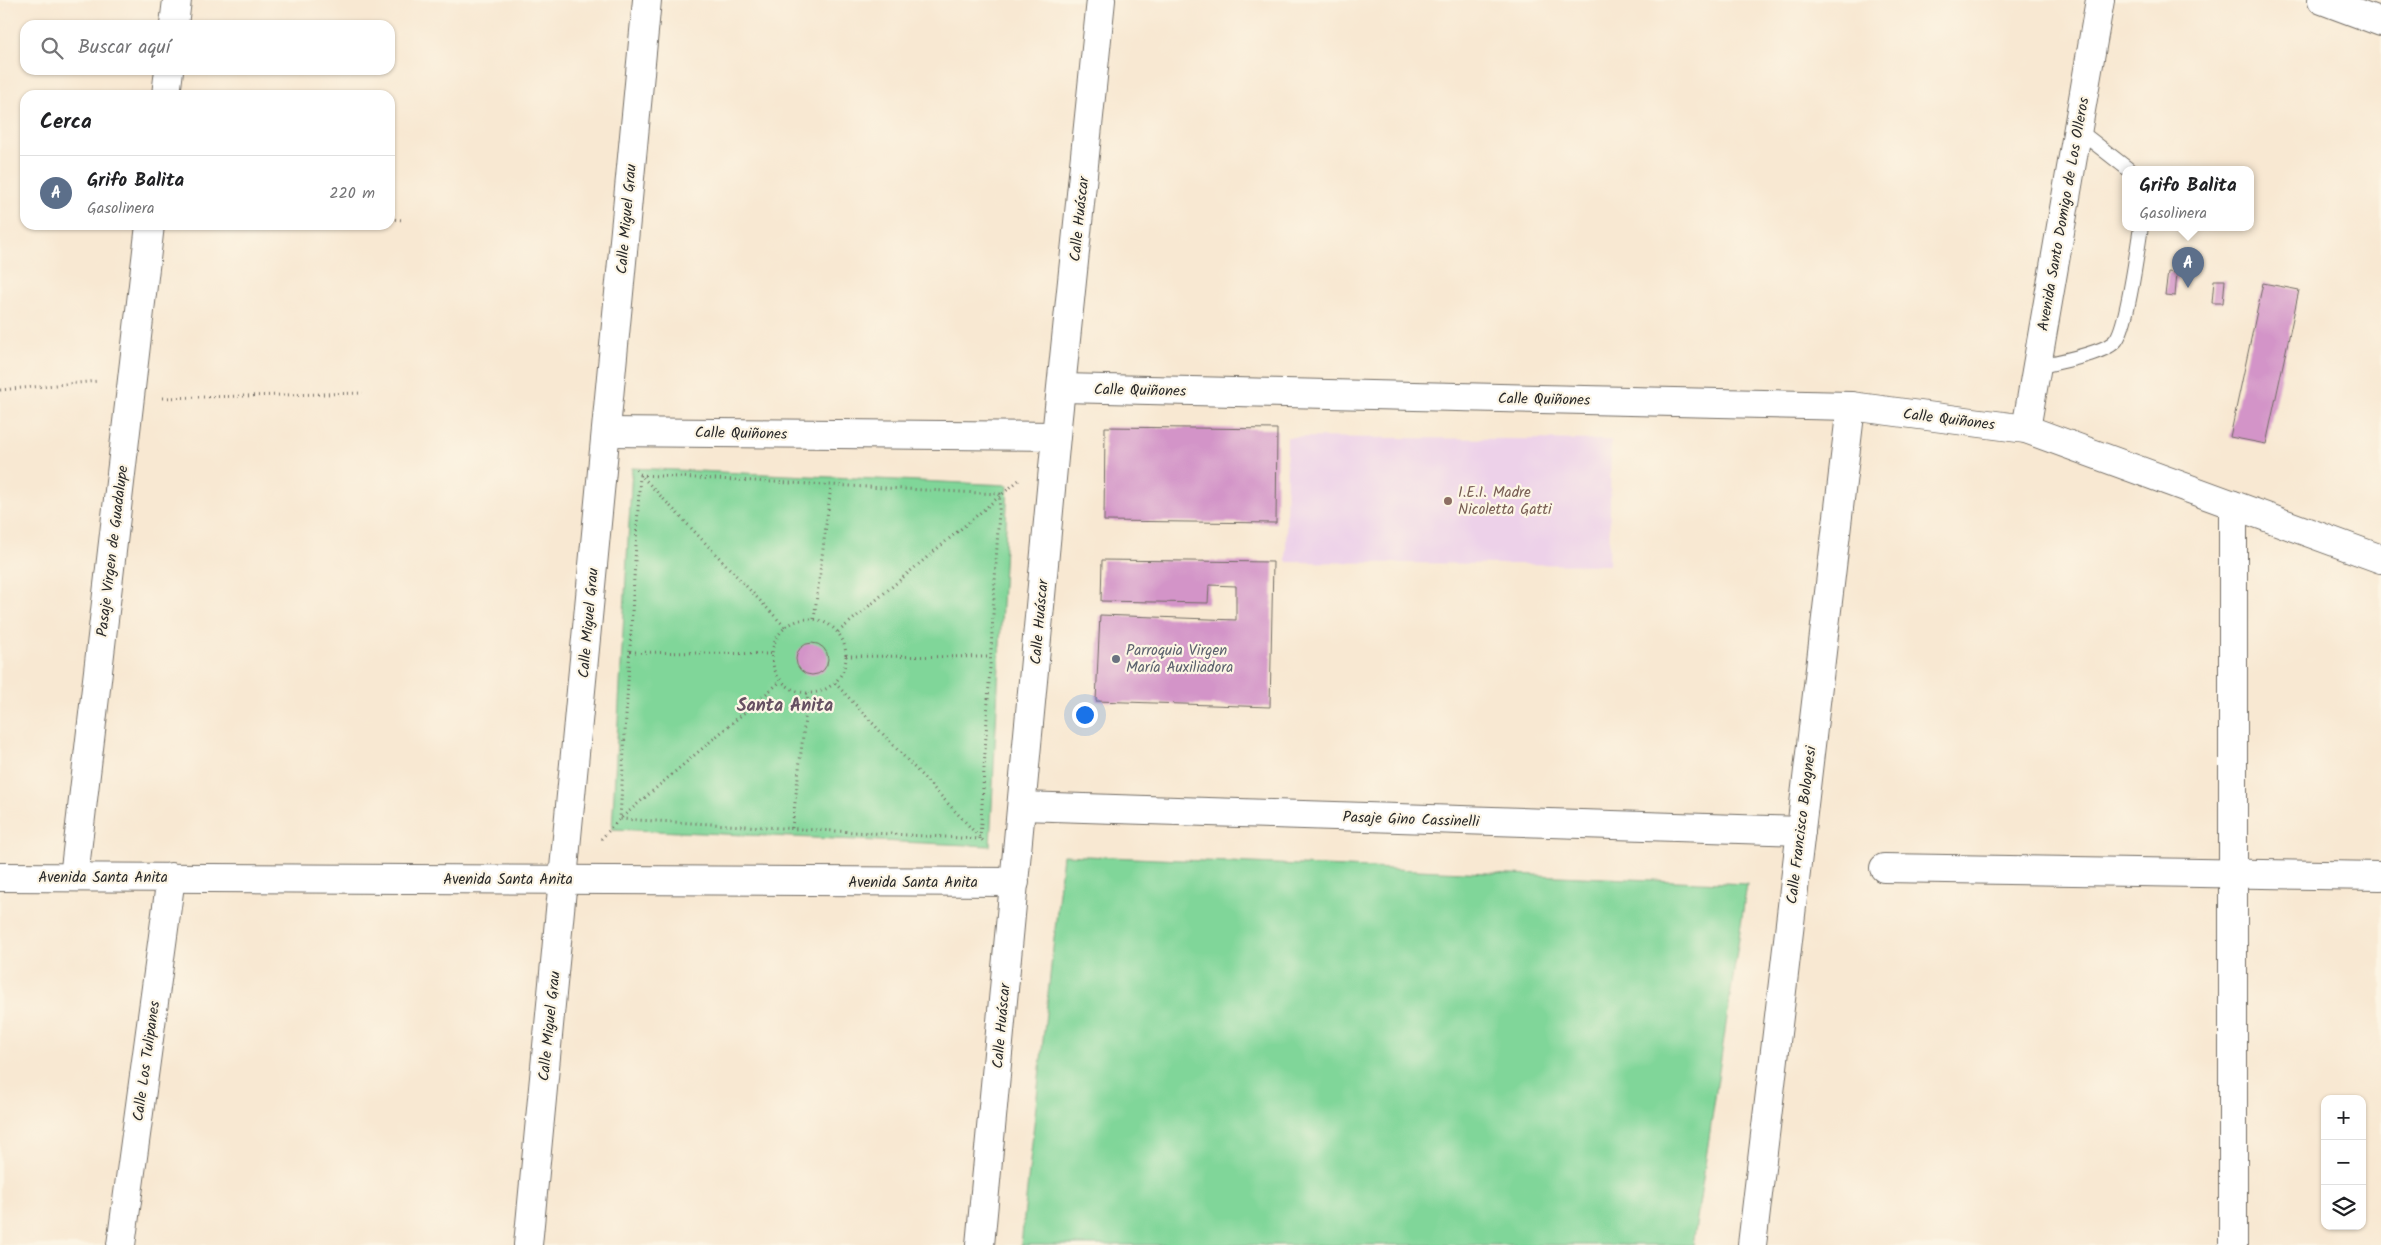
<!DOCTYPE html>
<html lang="es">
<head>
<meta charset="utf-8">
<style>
  body { margin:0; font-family:Kalam,sans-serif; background:#f2f2f2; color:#202124 }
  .controls { position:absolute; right:15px; bottom:15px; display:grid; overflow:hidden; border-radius:10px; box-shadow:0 1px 4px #0004 }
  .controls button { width:45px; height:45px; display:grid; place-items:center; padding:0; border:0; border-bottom:1px solid #e0e0e0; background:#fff; color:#202124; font:25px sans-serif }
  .you { position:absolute; left:1084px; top:714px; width:18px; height:18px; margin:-12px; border:4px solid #fff; border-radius:50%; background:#1a73e8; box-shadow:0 0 0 8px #1a73e833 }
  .badge { display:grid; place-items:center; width:32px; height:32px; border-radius:50%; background:#d1495b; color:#fff; font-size:16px; font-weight:700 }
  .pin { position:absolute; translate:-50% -41px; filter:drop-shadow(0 1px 2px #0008) }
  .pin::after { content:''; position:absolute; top:26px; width:18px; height:15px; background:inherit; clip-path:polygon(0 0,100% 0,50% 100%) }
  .popup { position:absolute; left:2122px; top:166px; width:132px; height:65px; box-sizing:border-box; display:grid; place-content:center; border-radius:10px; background:#fff; filter:drop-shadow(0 1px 4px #0005); font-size:16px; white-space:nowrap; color:#757577 }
  .popup b { font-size:19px; color:#202124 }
  .popup::after { content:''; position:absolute; left:50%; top:100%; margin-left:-10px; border:10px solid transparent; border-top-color:#fff }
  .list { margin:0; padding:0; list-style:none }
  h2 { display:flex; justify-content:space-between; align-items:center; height:65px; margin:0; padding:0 20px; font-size:21px }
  h2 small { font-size:16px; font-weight:400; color:#757577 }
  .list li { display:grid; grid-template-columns:32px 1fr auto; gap:15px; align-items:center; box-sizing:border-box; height:75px; padding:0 20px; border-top:1px solid #e0e0e0 }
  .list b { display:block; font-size:19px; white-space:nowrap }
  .list p { margin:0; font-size:16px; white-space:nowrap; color:#757577 }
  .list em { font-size:16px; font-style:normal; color:#757577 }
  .icon { flex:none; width:28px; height:28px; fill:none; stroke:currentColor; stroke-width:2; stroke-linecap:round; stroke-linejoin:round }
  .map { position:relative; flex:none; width:2381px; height:1245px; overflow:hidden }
  .search { position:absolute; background:#fff; box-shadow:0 1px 4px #0004; left:20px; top:20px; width:375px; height:55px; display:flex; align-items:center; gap:12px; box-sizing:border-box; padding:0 18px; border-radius:15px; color:#757577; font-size:19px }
  .panel { position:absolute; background:#fff; box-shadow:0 1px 4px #0004; left:20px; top:90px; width:375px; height:140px; border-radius:15px }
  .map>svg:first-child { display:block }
  .built { fill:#edd1e9 }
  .green { fill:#80d699; stroke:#568062 }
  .building { fill:#d394c8 }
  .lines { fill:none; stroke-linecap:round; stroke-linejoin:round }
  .service-casing { stroke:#736d65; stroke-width:16 }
  .minor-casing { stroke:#736d65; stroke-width:30 }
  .path { stroke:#736d65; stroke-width:3; stroke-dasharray:1 4; stroke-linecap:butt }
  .service { stroke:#fff; stroke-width:14 }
  .minor { stroke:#fff; stroke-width:28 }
  .education-dot { fill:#8d6e63; stroke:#fcf5e5; stroke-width:2 }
  .worship-dot { fill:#6b7280; stroke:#fcf5e5; stroke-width:2 }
  .labels { text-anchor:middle; stroke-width:4.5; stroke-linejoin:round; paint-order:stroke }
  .street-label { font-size:15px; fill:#2b2b2b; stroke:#fcf5e5 }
  .education-label { font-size:15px; fill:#785e54; stroke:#fcf5e5; text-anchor:start }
  .worship-label { font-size:15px; fill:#5b616d; stroke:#fcf5e5; text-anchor:start }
  .quarter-label { font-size:18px; font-weight:bold; fill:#665062; stroke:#fcf5e5 }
</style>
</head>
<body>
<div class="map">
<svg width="2381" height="1245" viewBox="0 0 2381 1245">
  <rect width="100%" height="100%" fill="#fcf5e5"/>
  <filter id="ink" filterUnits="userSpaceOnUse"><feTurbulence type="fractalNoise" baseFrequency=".02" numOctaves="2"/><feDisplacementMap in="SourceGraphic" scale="10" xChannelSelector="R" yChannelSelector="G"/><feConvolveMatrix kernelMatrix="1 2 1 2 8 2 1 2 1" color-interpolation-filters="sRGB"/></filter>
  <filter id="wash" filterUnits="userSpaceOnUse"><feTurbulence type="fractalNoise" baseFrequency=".0096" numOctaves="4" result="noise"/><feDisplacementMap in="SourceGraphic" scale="20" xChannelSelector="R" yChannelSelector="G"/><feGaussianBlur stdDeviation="1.12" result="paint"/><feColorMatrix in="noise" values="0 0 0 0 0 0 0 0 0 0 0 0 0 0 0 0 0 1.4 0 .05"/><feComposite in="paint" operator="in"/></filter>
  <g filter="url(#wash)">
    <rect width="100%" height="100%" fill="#f8e8d2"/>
    <path class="built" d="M1287,437L1611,440L1609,565L1286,562Z"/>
    <g class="green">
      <path d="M632,468L1008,485L990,846L612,829Z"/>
      <path d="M1063,855L1747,884L1693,1245H1021Z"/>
    </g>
    <g id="blocks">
      <g class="building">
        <path d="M2168,272L2177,273L2175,296L2165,295Z"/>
        <path d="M2214,280H2225L2223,303H2212Z"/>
        <path d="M2263,283L2299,290L2266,444L2230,437Z"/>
        <path d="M1105,427L1277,429L1276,523L1104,521Z"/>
        <path d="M1102,560L1273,562L1270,707L1096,701L1100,615L1236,620V586L1209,585L1208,603L1101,601Z"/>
        <circle cx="812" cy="659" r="16"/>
      </g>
    </g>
  </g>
  <g filter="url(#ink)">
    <use href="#blocks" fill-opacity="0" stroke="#736d65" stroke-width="1"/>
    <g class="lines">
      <defs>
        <g id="service">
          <path d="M2078,130L2128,169"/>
          <path d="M2037,367C2055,362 2106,354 2116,340C2128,324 2137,250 2141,227"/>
        </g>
        <g id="minor">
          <path d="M2322,0L2381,22"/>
          <path d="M174,25L177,0"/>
          <path d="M166,95L169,70"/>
          <path d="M1062,388L1851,406L2026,429L2381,559"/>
          <path d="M2026,429L2100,0"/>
          <path d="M606,432L1056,436"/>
          <path d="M2233,505V1245"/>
          <path d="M1022,806L1801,831"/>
          <path d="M1884,868L2381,876"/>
          <path d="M0,877L1015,882"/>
          <path d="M74,877L150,225"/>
          <path d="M121,1245L171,877"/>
          <path d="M528,1245L647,0"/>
          <path d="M980,1245L1056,436L1101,0"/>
          <path d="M1752,1245L1851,406"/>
        </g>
      </defs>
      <use href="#service" class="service-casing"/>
      <use href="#minor" class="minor-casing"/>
      <g class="path">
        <path d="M390,219L404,220"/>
        <path d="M0,390L99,381"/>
        <path d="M163,398L363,393"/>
        <path d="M636,470L785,627"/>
        <path d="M640,475L1000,494L980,839L620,819Z"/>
        <circle cx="809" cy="656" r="37"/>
        <path d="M814,619L831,486"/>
        <path d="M838,632L1019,480"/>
        <path d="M630,652L772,654"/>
        <path d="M846,656L991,657"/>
        <path d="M835,683L985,843"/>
        <path d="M792,828L808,693"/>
        <path d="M601,839L620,819L781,681"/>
      </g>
      <use href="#service" class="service"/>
      <use href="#minor" class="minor"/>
    </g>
  </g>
  <circle class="education-dot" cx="1448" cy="501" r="5"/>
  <circle class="worship-dot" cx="1116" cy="659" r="5"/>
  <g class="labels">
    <g class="street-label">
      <text transform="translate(2063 214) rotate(-80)" y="5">Avenida Santo Domigo de Los Olleros</text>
      <text transform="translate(626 219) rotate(-85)" y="5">Calle Miguel Grau</text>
      <text transform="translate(1079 219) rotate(-84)" y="5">Calle Huáscar</text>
      <text transform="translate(1140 390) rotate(1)" y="5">Calle Quiñones</text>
      <text transform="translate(1544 399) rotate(1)" y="5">Calle Quiñones</text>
      <text transform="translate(1949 419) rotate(7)" y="5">Calle Quiñones</text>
      <text transform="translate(741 433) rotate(1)" y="5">Calle Quiñones</text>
      <text transform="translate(112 551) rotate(-83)" y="5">Pasaje Virgen de Guadalupe</text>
      <text transform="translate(1039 622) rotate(-85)" y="5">Calle Huáscar</text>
      <text transform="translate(588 623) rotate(-85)" y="5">Calle Miguel Grau</text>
      <text transform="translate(1411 819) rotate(2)" y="5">Pasaje Gino Cassinelli</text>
      <text transform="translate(1801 825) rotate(-83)" y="5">Calle Francisco Bolognesi</text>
      <text x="103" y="882">Avenida Santa Anita</text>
      <text x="508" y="884">Avenida Santa Anita</text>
      <text x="913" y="887">Avenida Santa Anita</text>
      <text transform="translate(549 1026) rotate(-84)" y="5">Calle Miguel Grau</text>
      <text transform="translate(1001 1026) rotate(-85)" y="5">Calle Huáscar</text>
      <text transform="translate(146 1061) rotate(-82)" y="5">Calle Los Tulipanes</text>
    </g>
    <g class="education-label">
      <text x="1458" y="497">I.E.I. Madre<tspan x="1458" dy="17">Nicoletta Gatti</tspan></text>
    </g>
    <g class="worship-label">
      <text x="1126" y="655">Parroquia Virgen<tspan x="1126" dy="17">María Auxiliadora</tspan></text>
    </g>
    <g class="quarter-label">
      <text x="785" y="711">Santa Anita</text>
    </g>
  </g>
</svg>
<div class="controls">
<button>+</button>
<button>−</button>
<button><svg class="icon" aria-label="layers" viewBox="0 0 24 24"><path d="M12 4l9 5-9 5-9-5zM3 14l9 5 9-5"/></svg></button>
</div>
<div class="you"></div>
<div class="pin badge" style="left:2188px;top:288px;background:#5c6f8a">A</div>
<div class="popup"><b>Grifo Balita</b>Gasolinera</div>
<div class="search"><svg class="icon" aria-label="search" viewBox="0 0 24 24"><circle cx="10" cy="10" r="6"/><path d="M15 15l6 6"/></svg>Buscar aquí</div>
<section class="panel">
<h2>Cerca<small></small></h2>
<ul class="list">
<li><span class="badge" style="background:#5c6f8a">A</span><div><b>Grifo Balita</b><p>Gasolinera</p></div><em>220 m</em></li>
</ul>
</section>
</div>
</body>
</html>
